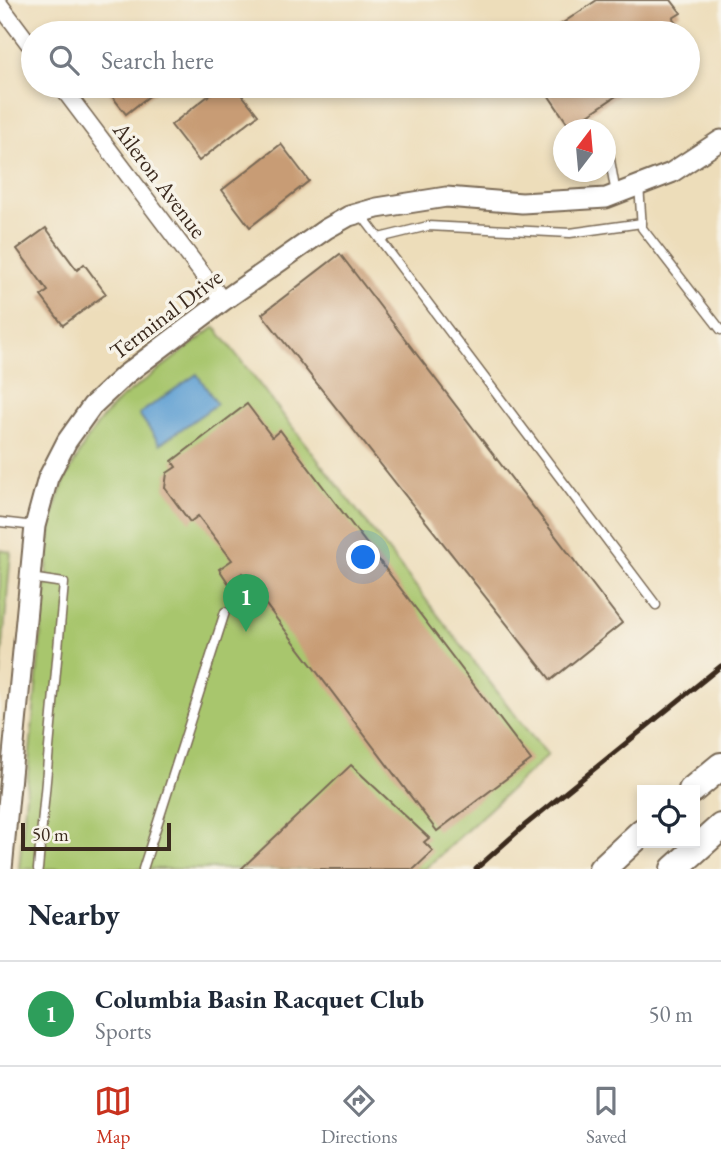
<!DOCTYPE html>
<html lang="en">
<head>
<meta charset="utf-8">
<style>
  body { margin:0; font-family:"EB Garamond",serif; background:#f6f6f7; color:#1f2937 }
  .controls { position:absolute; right:21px; bottom:21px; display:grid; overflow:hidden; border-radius:0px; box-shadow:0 4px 10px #0003 }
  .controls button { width:63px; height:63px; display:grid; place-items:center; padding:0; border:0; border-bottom:2px solid #e0e1e3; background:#fff; color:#1f2937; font:35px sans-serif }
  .compass { position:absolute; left:553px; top:119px; width:63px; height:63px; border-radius:50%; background:#fff; box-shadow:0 4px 10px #0003; rotate:16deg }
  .scale { position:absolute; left:21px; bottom:18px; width:150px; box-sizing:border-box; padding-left:7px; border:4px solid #3b2a1e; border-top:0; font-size:19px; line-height:24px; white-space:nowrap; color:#3b2a1e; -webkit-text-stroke:5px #f7f3e8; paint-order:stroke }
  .you { position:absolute; left:364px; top:558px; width:24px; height:24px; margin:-18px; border:5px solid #fff; border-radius:50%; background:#1a73e8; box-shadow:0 0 0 10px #1a73e833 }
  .badge { display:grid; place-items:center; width:46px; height:46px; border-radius:50%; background:#c8321e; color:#fff; font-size:23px; font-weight:700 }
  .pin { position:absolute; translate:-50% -58px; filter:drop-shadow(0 2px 4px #0008) }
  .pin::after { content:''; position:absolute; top:37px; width:24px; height:21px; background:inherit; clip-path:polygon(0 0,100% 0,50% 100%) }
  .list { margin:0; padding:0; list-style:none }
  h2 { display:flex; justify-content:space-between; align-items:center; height:91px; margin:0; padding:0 28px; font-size:30px }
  h2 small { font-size:23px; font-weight:400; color:#747a83 }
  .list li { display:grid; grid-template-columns:46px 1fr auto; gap:21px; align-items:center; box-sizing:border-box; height:105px; padding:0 28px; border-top:2px solid #e0e1e3 }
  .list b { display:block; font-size:26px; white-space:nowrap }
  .list p { margin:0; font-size:23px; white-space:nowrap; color:#747a83 }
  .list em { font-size:23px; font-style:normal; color:#747a83 }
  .icon { flex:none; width:38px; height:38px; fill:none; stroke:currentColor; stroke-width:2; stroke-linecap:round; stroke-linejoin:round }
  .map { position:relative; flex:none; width:721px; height:869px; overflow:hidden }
  .search { position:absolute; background:#fff; box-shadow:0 4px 10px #0003; left:21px; right:21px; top:21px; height:77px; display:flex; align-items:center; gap:18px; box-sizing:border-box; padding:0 24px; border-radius:38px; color:#747a83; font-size:26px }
  .sheet { height:196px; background:#fff }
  nav { display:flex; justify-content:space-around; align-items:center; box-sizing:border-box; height:98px; border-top:2px solid #e0e1e3; background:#fff; font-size:19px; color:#747a83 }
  nav a { display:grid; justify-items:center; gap:4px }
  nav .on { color:#c8321e }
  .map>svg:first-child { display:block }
  .green { fill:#a8c66d; stroke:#727846; stroke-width:2 }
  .water { fill:#60a0d3; stroke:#4e6578; stroke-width:2 }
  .building { fill:#c89c75 }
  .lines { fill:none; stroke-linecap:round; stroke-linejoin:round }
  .service-casing { stroke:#796955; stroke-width:11 }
  .minor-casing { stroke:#796955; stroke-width:19 }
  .tertiary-casing { stroke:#796955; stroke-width:23 }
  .trunk-casing { stroke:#796955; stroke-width:30 }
  .service { stroke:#fff; stroke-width:8 }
  .minor { stroke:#fff; stroke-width:16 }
  .tertiary { stroke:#fff; stroke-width:19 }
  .trunk { stroke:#fff; stroke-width:26 }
  .rail { stroke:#3b2a1e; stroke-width:5 }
  .labels { text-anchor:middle; stroke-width:7; stroke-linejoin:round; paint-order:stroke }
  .street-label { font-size:23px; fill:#3b2a1e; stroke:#f7f3e8 }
</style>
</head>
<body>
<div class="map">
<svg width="721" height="869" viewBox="0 0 721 869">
  <rect width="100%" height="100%" fill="#f7f3e8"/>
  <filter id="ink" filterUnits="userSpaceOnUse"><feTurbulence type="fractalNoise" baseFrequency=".0143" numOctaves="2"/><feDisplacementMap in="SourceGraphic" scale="14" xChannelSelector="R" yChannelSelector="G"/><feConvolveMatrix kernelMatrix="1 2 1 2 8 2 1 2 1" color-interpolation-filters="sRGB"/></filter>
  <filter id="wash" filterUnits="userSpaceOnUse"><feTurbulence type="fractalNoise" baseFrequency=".00686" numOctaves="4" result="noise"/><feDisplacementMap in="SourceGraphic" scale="28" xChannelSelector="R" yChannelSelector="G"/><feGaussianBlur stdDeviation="1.57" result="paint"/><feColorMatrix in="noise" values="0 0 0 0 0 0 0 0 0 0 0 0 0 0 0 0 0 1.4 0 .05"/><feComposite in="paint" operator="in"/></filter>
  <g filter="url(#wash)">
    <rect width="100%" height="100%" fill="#edddba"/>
    <g class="green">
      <path d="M215,327L533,738L548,755L425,869H19L51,527L57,500L65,480L86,441L101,420L118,401Z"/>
      <path d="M0,550L11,552L0,679Z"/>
    </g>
    <path class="water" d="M197,374L217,404L160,444L139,414Z"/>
    <g id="blocks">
      <g class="building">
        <path d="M597,0H671L681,13L673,18L683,33H548Z"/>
        <path d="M104,86H162L126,114Z"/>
        <path d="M221,86H235L258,115L199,161L171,125Z"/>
        <path d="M542,86H631L570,127Z"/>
        <path d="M281,144L309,181L250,227L222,190Z"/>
        <path d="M46,228L77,270L84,264L106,294L63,325L41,296L48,291L17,249Z"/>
        <path d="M340,254L622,623L551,680L262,314Z"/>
        <path d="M247,404L272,437L280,430L531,760L437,831L242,573L229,584L219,569L232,560L198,516L190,522L165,488L167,473L176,467L172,461Z"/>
        <path d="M351,765L429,838L424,842L433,851L414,869H241Z"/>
      </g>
    </g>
  </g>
  <g filter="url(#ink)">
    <use href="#blocks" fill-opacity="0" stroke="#796955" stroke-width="2"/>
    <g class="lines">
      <defs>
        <g id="service">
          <path d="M607,143L616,194"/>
          <path d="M639,185L642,228L721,330"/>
          <path d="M360,213L656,605"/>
          <path d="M379,238L428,226L570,233L642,223"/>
          <path d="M0,522L35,526"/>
          <path d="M30,578L64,583L38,869"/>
          <path d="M143,869L225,612"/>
        </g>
        <g id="minor">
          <path d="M0,5L33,49"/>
          <path d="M61,86L223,301"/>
        </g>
        <path id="tertiary" d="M2,869L35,526L48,478L67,441L92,406L125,375L223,301L326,229L349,216L377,208L446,197L522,203L606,198L671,173L721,140"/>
        <g id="trunk">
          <path d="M692,790L721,766"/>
          <path d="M602,869L642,832"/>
          <path d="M674,869L721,827"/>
        </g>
      </defs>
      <use href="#service" class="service-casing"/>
      <use href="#minor" class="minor-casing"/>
      <use href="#tertiary" class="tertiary-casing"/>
      <use href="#trunk" class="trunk-casing"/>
      <use href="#service" class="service"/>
      <use href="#minor" class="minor"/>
      <use href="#tertiary" class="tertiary"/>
      <use href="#trunk" class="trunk"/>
      <path class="rail" d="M476,869L524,826L721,666"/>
    </g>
  </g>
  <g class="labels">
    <g class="street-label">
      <text transform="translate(160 180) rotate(53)" y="8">Aileron Avenue</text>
      <text transform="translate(166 314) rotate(-37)" y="8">Terminal Drive</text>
    </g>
  </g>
</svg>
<div class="controls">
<button><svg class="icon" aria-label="locate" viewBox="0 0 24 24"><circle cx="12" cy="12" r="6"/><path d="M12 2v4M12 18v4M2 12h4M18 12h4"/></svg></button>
</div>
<svg class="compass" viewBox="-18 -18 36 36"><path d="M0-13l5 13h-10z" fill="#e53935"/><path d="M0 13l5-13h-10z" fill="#747a83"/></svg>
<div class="scale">50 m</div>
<div class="you"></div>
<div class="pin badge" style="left:246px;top:632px;background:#2e9e5b">1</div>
<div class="search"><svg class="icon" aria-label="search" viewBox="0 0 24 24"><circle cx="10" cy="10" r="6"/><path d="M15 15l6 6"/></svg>Search here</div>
</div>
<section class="sheet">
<h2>Nearby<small></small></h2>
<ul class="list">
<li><span class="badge" style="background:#2e9e5b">1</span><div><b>Columbia Basin Racquet Club</b><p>Sports</p></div><em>50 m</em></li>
</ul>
</section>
<nav>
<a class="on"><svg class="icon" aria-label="map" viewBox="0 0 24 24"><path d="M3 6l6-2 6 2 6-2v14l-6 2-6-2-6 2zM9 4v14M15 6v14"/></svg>Map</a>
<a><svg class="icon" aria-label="directions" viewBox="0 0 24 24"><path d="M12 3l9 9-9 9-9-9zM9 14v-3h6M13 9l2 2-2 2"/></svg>Directions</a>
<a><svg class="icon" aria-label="saved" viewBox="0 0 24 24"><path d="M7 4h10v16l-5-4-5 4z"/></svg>Saved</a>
</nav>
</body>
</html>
